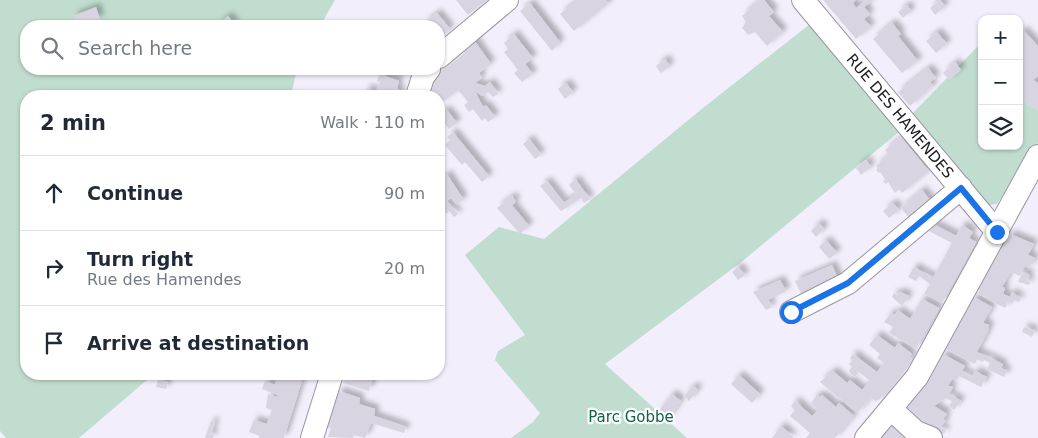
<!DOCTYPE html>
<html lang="en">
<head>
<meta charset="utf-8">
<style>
  body { margin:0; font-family:"DejaVu Sans",sans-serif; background:#f2f2f3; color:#1f2937 }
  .controls { position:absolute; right:15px; top:15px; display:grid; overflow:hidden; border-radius:10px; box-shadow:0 1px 4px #0004 }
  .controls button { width:45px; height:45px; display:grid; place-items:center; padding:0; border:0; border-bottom:1px solid #e0e1e3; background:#fff; color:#1f2937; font:25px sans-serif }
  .stop { position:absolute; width:15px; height:15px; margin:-11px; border:4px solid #1a73e8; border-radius:50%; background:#fff }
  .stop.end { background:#1a73e8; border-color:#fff; box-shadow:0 1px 5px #0008 }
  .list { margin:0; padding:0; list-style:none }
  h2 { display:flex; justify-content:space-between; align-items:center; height:65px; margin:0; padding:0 20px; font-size:21px }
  h2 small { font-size:16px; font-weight:400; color:#747a83 }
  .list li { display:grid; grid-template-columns:32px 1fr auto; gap:15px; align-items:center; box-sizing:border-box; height:75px; padding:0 20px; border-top:1px solid #e0e1e3 }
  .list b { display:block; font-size:19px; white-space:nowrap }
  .list p { margin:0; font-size:16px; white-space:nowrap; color:#747a83 }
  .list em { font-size:16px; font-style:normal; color:#747a83 }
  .icon { flex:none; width:28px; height:28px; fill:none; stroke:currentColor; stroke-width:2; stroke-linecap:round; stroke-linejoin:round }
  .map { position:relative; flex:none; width:1038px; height:438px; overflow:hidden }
  .search { position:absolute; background:#fff; box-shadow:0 1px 4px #0004; left:20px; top:20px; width:425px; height:55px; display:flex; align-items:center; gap:12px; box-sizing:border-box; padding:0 18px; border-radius:20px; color:#747a83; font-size:19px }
  .panel { position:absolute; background:#fff; box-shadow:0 1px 4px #0004; left:20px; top:90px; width:425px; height:290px; border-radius:20px }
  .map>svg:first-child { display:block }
  .green { fill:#c1ddcf }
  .building { fill:#d9d4e1; filter:url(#shadow) }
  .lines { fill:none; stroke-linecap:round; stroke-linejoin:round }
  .minor-casing { stroke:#9996a2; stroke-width:24 }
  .minor { stroke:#fff; stroke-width:22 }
  .route { stroke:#1a73e8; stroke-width:6 }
  .labels { text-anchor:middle; stroke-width:4.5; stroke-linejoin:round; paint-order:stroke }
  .street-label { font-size:15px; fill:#1b191e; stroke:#fefefe }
  .park-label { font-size:15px; fill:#0f6145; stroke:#fefefe }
</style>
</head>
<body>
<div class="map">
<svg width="1038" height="438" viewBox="0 0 1038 438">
  <defs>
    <filter id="shadow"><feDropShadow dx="4.5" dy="-4.5" stdDeviation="2.5" flood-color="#0004"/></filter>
  </defs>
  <rect width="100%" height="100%" fill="#f2eefb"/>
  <g class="green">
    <path d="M0,0H335L320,26H26V69H297L291,96H26V374H154L79,438H6L0,431Z"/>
    <path d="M810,24L900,131L740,263L605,364L687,438H511L533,422L540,413L495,360L498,351L525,335L465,255L499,227L544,239L703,108Z"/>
    <path d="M979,45L982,48V146H1019V93L1028,105L1038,110V143L997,204L984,206L910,116Z"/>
  </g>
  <g class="building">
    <path d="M456,0H487L468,15Z"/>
    <path d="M578,0H606L609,3L574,31L560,14Z"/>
    <path d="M760,0H764L774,12L769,16L783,32L767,46L755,32L748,35L742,28L746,22L742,16Z"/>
    <path d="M823,0H856L853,3L856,8L866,0H873L864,7L870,14L864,19L871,27L856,39Z"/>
    <path d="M940,0L945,6L935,15L930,8Z"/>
    <path d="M530,3L560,42L552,51L520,11Z"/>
    <path d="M907,5L911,11L903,18L898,12Z"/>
    <path d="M96,7L100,19L77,26L73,16Z"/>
    <path d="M437,13L450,29L439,39V26H427L424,23Z"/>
    <path d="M228,16L236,26H216Z"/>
    <path d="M892,23L901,34L898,36L918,61L902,73L873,39Z"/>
    <path d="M1023,30L1038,46V76L1033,80L1038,83V110L1028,105L1019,93L1023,89L1019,84V34Z"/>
    <path d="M937,32L947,44L936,53L926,41Z"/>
    <path d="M514,34L533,58L525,64L533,74L522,82L514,73L518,70L504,52L508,49L504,43Z"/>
    <path d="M474,40L491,64L479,73L482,78L475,83L485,86L490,82L498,94L493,97L488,92L482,96L475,91L483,107L486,105L495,117L488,122L485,118L482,121L473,109L469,112L464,105L468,102L458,90L440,104L439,96H434L429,90L436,78L466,55L461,49Z"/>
    <path d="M665,59L670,66L661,73L656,66Z"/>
    <path d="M955,62L961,70L949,80L943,73Z"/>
    <path d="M928,68L936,78L930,82L933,86L910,106L898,92Z"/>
    <path d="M380,74L399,81L397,89L401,91L399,96H363L367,88L376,92L380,82L377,81Z"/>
    <path d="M566,83L573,92L565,99L558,89Z"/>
    <path d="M446,109L457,123L449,129L439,116Z"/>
    <path d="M453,132L489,176L482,182L465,162L462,165L445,145L450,140L447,137Z"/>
    <path d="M901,137L929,171L902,193L899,189L895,193L888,182L886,184L883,181L885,179L880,172L879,173L876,170L878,168L876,166L889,155L885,150Z"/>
    <path d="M529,139L541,155L535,159L523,144Z"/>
    <path d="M866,160L871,167L861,175L856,168Z"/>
    <path d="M447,174L463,199L457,205L451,198L447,201L458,214L454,217L449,211L446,214L441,207L439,209V181Z"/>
    <path d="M575,179L590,199L584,203L581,198L561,211L540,186L547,181L564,203L576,194L569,185Z"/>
    <path d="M922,190L934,205L914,224L901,208Z"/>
    <path d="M512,196L516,202L512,205L529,226L520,234L497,208Z"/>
    <path d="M893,203L899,210L889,218L883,211Z"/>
    <path d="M927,221L956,236L962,225L973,232L969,238L976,242L942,303L924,294L930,284L919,276L916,281L908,277L914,267L933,278L952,243L923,228Z"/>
    <path d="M819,223L824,229L816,237L811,231Z"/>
    <path d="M1010,234L1034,244L1028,255L1035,258L1029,268L1025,266L1020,276L1011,272L1002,287L1005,288L1003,294L1010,297L1012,292L1021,299L1019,302L1015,300L1012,304L1008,302L1005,308L978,294L980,290H978L1002,244L1005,245Z"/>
    <path d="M826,240L837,253L829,259L819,247Z"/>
    <path d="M832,265L841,285L804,300L795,281Z"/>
    <path d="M738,267L745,275L738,280L732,272Z"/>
    <path d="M1023,272L1030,275L1027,280L1030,282L1029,285L1018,282Z"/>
    <path d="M780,280L786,291L768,300L772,307L766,310L753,292Z"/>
    <path d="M900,292L909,296L902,306L892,297L894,293L897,295Z"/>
    <path d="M974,297L992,307L983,323L989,325L988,331L977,352L1003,364L1001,368L1007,371L1004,377L987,369L990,363L984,360L983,362L977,359L975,364L946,349Z"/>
    <path d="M922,299L939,308L916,349L889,333L893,327L884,322L891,313L895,315L898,310L910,319Z"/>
    <path d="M1024,327L1035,331L1032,337L1022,332Z"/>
    <path d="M877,335L895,348L898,343L912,354L910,357L912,358L879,400L875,401L871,398L857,413L820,382L833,371L847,383L850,380L862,390L870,381L859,372L855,377L850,373L849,370L852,367L849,364L852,361L850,358L853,354L877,372L884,363L877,358L880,354L869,345Z"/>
    <path d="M943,354L965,366L962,371L972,377L975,371L987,377L981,387L959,376L956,381L952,379L948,386L953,387L949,394L961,401L954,410L949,406L952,401L946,398L934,406L947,414L943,419L946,421L940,427L946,430L944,434L923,425L903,411L926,385Z"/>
    <path d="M278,374H304L284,438H259L260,436L249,432L254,420L267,424L272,410L266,408L268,394L277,397L278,395L262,389L265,381L275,385Z"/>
    <path d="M346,374H374L369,391L343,383Z"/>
    <path d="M739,375L760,394L752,403L731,384Z"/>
    <path d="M158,379L168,382L166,389L156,387Z"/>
    <path d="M693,386L698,390L689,401L684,396Z"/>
    <path d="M339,391L360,398L359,404L375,409L374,416L406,427L404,433L371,423L365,438L354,435L353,438L328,437L331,428L327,427Z"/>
    <path d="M672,394L681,401L667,420L658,412Z"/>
    <path d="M817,395L820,397L822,395L836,407L839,403L854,416L835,438H806L810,433L790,416L795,410L791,406L795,401L812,416L818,410L811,403Z"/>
    <path d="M895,419L918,438H879Z"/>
    <path d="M211,421L215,422L211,434L214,435L213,438H205Z"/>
    <path d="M781,426L794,438H772Z"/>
  </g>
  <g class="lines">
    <defs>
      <g id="minor">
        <path d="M803,0L997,232"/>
        <path d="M439,57L507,0"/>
        <path d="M417,96L423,77L429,69"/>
        <path d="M791,312L848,283L961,188"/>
        <path d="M891,409L916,432L931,438"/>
        <path d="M312,438L332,374"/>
        <path d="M866,438L917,377L1038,156"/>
      </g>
    </defs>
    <use href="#minor" class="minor-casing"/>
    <use href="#minor" class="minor"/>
  </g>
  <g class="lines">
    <path class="route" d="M791,312L848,283L961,188L997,232"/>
  </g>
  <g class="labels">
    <g class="street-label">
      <text transform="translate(900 116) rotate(50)" y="5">RUE DES HAMENDES</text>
    </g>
    <g class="park-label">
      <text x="631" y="422">Parc Gobbe</text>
    </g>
  </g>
</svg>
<div class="controls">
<button>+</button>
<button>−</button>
<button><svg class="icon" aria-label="layers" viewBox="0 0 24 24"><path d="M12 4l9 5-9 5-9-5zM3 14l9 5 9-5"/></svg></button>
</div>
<div class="stop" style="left:791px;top:312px"></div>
<div class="stop end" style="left:997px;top:232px"></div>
<div class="search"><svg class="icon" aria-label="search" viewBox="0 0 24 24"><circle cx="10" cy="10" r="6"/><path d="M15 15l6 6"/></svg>Search here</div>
<section class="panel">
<h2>2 min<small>Walk · 110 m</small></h2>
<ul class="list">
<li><svg class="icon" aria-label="ahead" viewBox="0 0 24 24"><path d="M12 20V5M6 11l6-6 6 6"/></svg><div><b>Continue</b></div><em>90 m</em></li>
<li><svg class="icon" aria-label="right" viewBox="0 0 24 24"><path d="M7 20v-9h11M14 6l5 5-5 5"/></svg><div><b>Turn right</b><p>Rue des Hamendes</p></div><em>20 m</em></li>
<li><svg class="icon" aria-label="arrive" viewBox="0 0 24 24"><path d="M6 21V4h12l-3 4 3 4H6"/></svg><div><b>Arrive at destination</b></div></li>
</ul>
</section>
</div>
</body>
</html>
